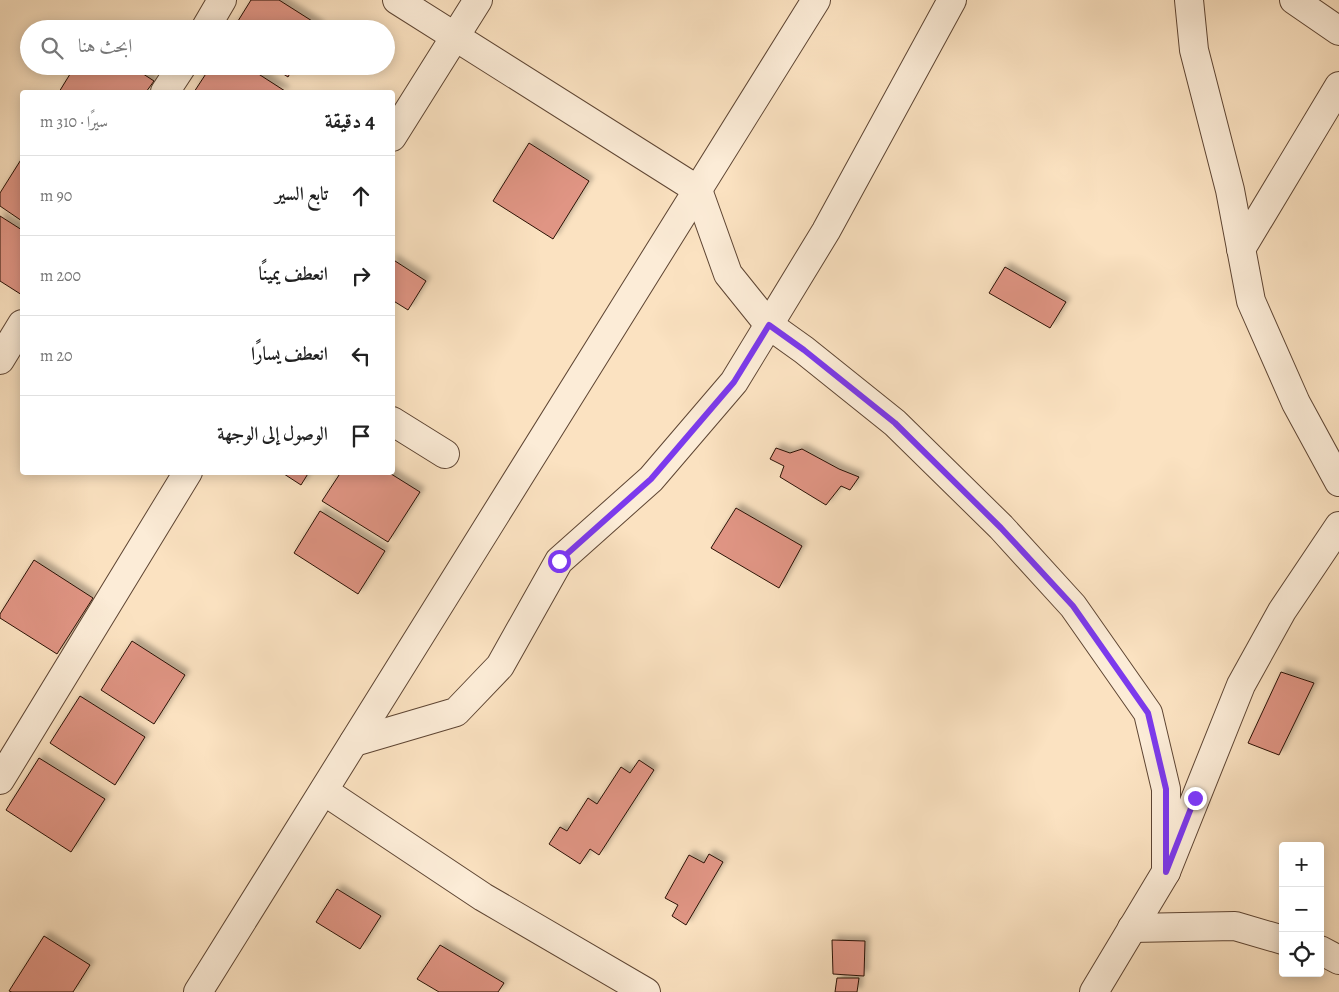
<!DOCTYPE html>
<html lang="ar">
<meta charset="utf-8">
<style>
:root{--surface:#fff;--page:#f6f6f6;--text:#222;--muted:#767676;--line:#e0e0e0}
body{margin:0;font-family:Alegreya,Amiri,serif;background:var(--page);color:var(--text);direction:rtl}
.controls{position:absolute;right:15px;bottom:15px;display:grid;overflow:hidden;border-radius:5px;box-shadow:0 2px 12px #0003}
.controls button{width:45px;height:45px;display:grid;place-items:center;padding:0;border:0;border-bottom:1px solid var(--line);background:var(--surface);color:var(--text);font:25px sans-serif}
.stop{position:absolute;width:15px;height:15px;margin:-11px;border:4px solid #7c3aed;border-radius:50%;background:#fff}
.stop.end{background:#7c3aed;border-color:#fff;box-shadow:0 1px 5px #0008}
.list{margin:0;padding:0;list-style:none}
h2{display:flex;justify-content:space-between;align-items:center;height:65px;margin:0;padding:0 20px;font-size:21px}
h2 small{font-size:16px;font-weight:400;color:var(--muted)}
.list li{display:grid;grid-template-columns:32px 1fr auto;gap:15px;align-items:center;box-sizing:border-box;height:80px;padding:0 20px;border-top:1px solid var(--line)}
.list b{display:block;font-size:19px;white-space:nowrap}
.list em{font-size:16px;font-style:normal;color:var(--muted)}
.icon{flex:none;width:28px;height:28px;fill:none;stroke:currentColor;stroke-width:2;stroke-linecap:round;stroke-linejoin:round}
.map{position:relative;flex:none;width:1339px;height:992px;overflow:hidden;direction:ltr}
.search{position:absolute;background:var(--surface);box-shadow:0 2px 12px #0003;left:20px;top:20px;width:375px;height:55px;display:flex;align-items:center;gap:12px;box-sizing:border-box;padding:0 18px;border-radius:28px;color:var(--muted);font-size:19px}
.panel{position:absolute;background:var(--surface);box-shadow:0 2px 12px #0003;left:20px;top:90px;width:375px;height:385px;border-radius:5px;direction:rtl}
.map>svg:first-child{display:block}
.building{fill:#e09584;stroke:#2a1104;filter:url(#shadow)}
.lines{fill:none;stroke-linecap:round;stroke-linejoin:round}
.minor-casing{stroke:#5e4533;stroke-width:30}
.minor{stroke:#fcecd7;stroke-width:28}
.route{stroke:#7c3aed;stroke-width:6}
</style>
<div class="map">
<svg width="1339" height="992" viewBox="0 0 1339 992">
<defs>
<filter id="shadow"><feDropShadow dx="4.5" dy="-4.5" stdDeviation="2.5" flood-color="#0004"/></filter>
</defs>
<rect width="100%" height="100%" fill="#fbe2c1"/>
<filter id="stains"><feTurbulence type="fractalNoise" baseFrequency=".004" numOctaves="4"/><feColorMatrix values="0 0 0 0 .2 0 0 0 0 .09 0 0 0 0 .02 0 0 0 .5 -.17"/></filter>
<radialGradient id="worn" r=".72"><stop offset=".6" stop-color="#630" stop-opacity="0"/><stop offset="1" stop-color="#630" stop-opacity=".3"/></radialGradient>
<g class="building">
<path d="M251,0h28l41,26 -2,3h-85z"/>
<path d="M75,66h56l23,15 -8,11h-87z"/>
<path d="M211,66h35l39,25 -1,1h-90z"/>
<path d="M271,66h23l-6,11z"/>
<path d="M529,143l60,38 -36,58 -60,-38z"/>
<path d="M22,158v63l-22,-15v-13z"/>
<path d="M0,216l22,14v65l-22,-14z"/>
<path d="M392,259l34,22 -18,29 -16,-10z"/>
<path d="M1005,267l61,35 -16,26 -61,-35z"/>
<path d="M776,448l14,5 12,-4 37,20 20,8 -9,13 -9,-4 -15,19 -46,-28 4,-11 -14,-7z"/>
<path d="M281,472h28l-8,13z"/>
<path d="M341,472h47l32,20 -32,50 -66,-41z"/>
<path d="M736,508l66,38 -23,42 -68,-40z"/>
<path d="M320,511l65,40 -27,43 -64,-41z"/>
<path d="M34,560l59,38 -36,56 -57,-36v-4z"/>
<path d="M132,641l53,34 -31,49 -53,-34z"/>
<path d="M1281,672l33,11 -35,72 -31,-12z"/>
<path d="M80,696l65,41 -30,48 -65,-42z"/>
<path d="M39,758l66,41 -34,53 -65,-42z"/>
<path d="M639,760l15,10 -55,85 -9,-6 -10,15 -31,-20 11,-17 7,4 21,-33 9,6 24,-37 9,6z"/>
<path d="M709,854l14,8 -37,63 -14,-9 6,-11 -13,-7 24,-43 15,8z"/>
<path d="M337,889l44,27 -21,33 -44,-27z"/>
<path d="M44,936l46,29 -17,27h-61l-3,-1z"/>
<path d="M832,940l33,1 -1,35 -31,-2z"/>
<path d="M440,945l64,38 -6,9h-59l-22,-13z"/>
<path d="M837,978h22l-2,14h-22z"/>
</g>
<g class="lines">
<g class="minor-casing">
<g id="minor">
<path d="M397,0l301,190 30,84 41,51 35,25 91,73 106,104 72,79 75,107 18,76v83"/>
<path d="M1189,0l5,50 36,140 21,111 45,102 43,79"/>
<path d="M1294,0l45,31"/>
<path d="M205,29l17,-29"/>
<path d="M165,92l17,-26"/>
<path d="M392,137l86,-137"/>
<path d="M1241,249l98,-163"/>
<path d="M0,360l22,-36"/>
<path d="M392,421l53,33"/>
<path d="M354,742l102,-30 44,-46 59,-105 92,-82 83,-97 92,-151 126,-231"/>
<path d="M0,780l188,-308"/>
<path d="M324,791l159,106 163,95"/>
<path d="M1132,928l103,-2 48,14"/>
<path d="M1320,950l19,10"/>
<path d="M198,992l618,-992"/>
<path d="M1094,992l72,-120 75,-187 41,-74 57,-85"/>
</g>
</g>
<use href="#minor" class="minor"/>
</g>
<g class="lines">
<path class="route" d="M559,561l92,-82 83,-97 35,-57 35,25 91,73 106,105 72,78 75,107 18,76v83l29,-74"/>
</g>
<rect width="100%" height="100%" filter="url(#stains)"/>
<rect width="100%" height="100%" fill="url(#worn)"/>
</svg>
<div class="controls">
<button>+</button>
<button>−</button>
<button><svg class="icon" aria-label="locate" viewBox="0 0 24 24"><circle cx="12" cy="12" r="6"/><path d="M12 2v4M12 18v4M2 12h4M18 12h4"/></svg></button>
</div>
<div class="stop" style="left:559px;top:561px"></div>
<div class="stop end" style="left:1195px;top:798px"></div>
<div class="search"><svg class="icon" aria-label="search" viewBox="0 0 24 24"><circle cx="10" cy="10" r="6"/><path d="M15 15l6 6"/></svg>ابحث هنا</div>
<section class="panel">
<h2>4 دقيقة<small>سيرًا · 310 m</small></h2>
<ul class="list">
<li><svg class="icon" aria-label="ahead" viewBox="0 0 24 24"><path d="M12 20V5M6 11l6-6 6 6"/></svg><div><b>تابع السير</b></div><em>90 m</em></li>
<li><svg class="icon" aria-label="right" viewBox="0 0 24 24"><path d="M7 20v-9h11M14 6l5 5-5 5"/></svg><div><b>انعطف يمينًا</b></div><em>200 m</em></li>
<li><svg class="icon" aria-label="left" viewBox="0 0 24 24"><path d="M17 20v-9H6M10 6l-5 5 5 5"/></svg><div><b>انعطف يسارًا</b></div><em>20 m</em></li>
<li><svg class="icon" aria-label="arrive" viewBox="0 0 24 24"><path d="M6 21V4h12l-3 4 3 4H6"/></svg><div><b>الوصول إلى الوجهة</b></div></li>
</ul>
</section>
</div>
